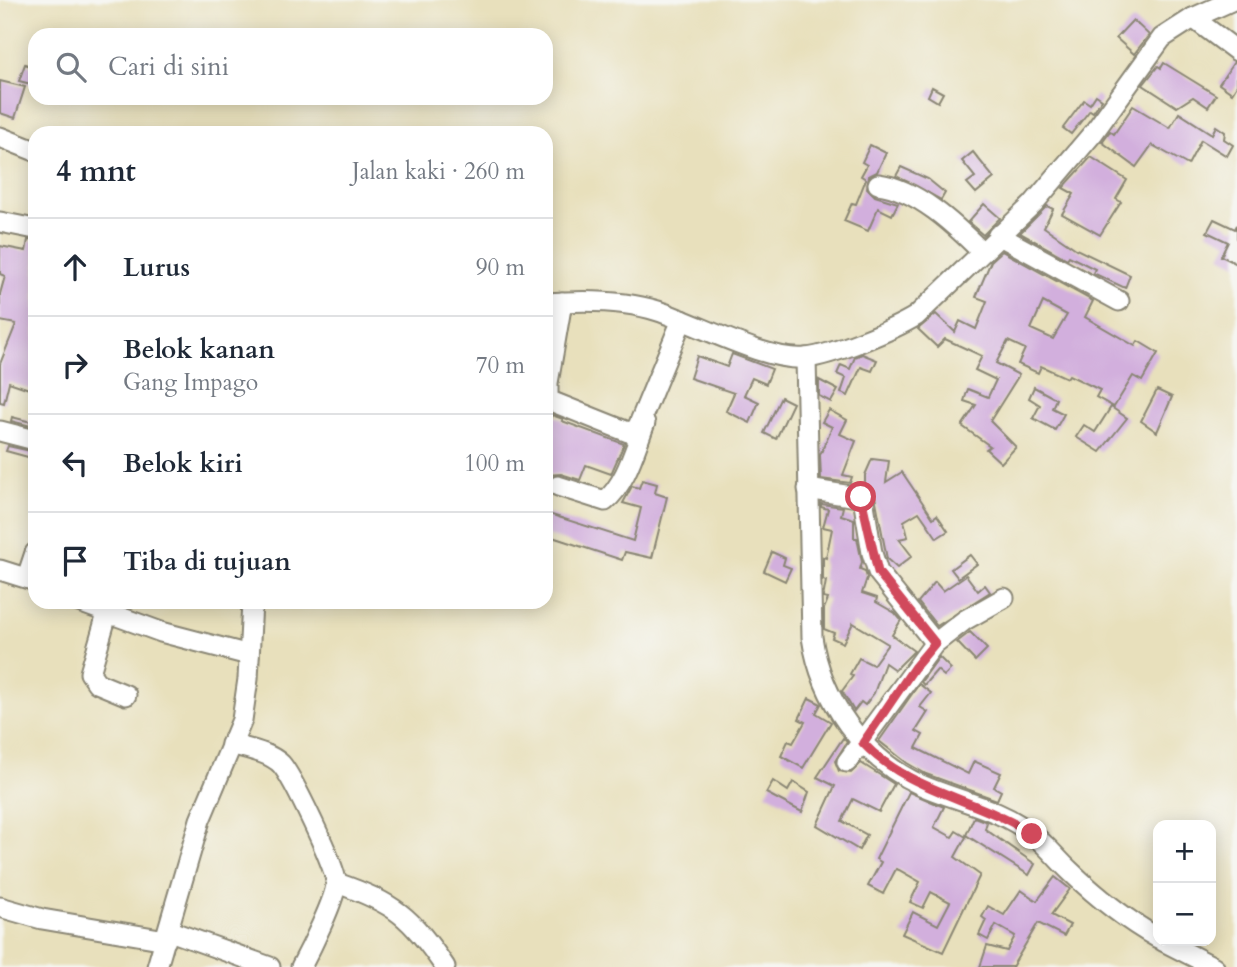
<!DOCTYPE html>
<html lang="id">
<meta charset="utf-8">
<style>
:root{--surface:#fff;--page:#f2f2f3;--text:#1f2937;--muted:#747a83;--line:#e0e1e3}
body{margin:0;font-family:Cardo,serif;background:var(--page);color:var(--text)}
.controls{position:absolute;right:21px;bottom:21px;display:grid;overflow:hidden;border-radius:14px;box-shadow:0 4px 18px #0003}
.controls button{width:63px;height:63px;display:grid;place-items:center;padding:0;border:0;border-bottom:2px solid var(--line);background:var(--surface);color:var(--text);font:35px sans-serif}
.stop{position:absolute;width:21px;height:21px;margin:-16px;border:5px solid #d1495b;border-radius:50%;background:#fff}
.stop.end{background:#d1495b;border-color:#fff;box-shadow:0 2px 7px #0008}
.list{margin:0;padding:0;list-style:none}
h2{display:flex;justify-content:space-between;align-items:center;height:91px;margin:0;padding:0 28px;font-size:30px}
h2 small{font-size:23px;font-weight:400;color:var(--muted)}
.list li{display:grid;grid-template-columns:46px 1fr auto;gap:21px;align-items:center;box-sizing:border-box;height:98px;padding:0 28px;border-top:2px solid var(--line)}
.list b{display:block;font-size:26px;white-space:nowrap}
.list p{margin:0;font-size:23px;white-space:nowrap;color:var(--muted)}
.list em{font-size:23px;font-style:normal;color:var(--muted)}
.icon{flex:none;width:38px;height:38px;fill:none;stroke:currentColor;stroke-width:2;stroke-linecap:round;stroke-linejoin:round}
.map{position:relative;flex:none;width:1237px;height:967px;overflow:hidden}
.search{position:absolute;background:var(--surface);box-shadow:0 4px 18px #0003;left:28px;top:28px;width:525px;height:77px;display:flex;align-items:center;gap:18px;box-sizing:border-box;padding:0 24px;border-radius:21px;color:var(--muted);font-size:26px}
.panel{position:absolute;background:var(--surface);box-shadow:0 4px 18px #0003;left:28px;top:126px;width:525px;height:483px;border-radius:21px}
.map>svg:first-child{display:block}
.building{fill:#d2afdd;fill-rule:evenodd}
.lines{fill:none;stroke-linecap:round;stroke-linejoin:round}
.minor-casing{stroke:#8a8674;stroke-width:23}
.minor{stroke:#fff;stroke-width:19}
.route{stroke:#d1495b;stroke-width:9}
</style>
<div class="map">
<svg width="1237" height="967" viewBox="0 0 1237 967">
<rect width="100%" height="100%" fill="#f6f6f2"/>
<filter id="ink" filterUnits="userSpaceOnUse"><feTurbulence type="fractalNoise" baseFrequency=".0143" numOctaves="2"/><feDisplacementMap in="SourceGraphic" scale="14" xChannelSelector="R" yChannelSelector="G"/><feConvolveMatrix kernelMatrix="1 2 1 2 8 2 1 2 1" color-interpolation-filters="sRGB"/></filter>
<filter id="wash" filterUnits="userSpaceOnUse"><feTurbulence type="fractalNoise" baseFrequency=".00686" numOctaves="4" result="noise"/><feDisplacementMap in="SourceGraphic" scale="28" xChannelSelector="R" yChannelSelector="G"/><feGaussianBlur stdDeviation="1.57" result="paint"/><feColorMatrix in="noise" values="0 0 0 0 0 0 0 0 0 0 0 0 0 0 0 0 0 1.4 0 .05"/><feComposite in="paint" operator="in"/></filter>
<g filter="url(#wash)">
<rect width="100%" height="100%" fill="#e8e0bc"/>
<g id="blocks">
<g class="building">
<path d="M1133,20l16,15 -15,19 -18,-16z"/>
<path d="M1234,62l3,1v22l-5,8 -13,-9z"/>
<path d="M1164,63l52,32 -8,12 -15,-10 -16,10 -34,-22 15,-19 3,2z"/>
<path d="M25,64l10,4v17l-16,-4z"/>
<path d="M0,81l25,6 -10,31 -15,-5z"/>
<path d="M932,87l11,6 -5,9 -10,-6z"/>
<path d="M1096,95l6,4 -9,13 -3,-2 -19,24 -8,-6 21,-28 6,4z"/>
<path d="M1133,106l37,22 9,-15 33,21 4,-8 9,6 -1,7 9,6 -6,11 -26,-16 -13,25 -36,-20 -16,22 -34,-25 8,-11 4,3z"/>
<path d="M870,145l16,8 -9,19 -8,4 -2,12 8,8 23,7 -6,12 -14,-7 -10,23 -24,-10 8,-18 4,1 10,-25 -5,-3 6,-11 -5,-3z"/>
<path d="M973,152l21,26 -18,15 -9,-10 8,-6 -13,-16z"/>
<path d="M1091,157l36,23 -11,19 5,3 -21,33 -38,-21 12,-20 -11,-6z"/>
<path d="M901,167l27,12 17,14 -4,7 -45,-24z"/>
<path d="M984,204l16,14 -17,17 -15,-13z"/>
<path d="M1047,206l6,3 -9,18 32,22 54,26 -5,13 -32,-15 2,-4 -26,-13 -2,3 -47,-26z"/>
<path d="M1214,219l21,10 2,-4v39l-16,-8 7,-14 -21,-10z"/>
<path d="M28,240l7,1v150l-26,-9 -5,21 -4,-1v-38l16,-40 -16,-3v-27l5,-18 -5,-2v-28l26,5z"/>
<path d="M1002,251l91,50 -8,16 50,29 3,-5 20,12 -16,28 -9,-5 -19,31 -18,-10 4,-7 -31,-15 -2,3 -26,-12 -3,7 -20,-9 7,-15 -17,-8 -12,22 23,12 -29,46 26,26 -15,16 -15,-14 4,-3 -28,-20 14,-21 -12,-4 4,-12 20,8 8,-17 -21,-10 7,-14 -37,-17 -8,8 -19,-18 18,-15 19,18 5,-11 16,8 11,-28 -11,-4 15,-36zM1043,302l24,13 -14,24 -22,-10z"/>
<path d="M732,354l40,15 -6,15 -14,-6 -8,17 15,7 -9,21 -24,-12 8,-18 -44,-15 7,-22 30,11z"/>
<path d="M862,354l15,6 -5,11 -11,-4 -13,29 -7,-3 5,-15 -9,-4 4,-9 9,4 5,-12z"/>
<path d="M819,380l19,10 -7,12 -12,-6z"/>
<path d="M1034,387l22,12 -4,9 12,6 -9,16 -22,-12 7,-13 -11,-7z"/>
<path d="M1157,390l15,7 -15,35 -16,-11z"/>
<path d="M781,397l12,6 -17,36 -12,-6z"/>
<path d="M1111,407l16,11 -27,34 -24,-15 8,-12 11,7z"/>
<path d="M829,410l18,10 -7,14 16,7 -13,34 9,2 -2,6 -29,-4 -1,-24 12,-28 -10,-5z"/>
<path d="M552,415l11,4 -1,2 62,23 -13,30 -25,-9 -6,15 -19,-6 -15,1v-48z"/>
<path d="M12,417l23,6v4l-24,-6z"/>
<path d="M8,446l27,6v7l-29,-8z"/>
<path d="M872,459l17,2 -3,21 16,-10 31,46 4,-3 11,16 -11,7 -18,-26 -15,9 4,16 -9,2 13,17 -15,12 -10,-9 -12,-63 -10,-10v-11z"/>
<path d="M642,480l15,4 -2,9 12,4 -15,61 -27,-6 -3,8 -76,-25v-22l87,28 8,-33 -18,-5 9,-17 7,2z"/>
<path d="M821,504l22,3 -2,8 13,4v19h3l5,24 -2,7 5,2 2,7 -5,15 15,5 -1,4 19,11 6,7 -9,15 22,16 -19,19 -10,-7 -11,30 -9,12 -4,-3 -7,9 -12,-20 11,-15 -3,-2 9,-16 14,7 15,-21 -35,-21 -10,20 -11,-5 2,-5 -10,-4v-20l4,-10 -5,-1 3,-17 -3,-1v-23l3,1 6,-29 -9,-2 5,-18 -7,-2z"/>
<path d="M772,552l13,6 -2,7 8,3 -6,13 -21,-10z"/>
<path d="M970,555l7,9 -19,14 -7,-9z"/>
<path d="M966,575l12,16 7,-6 5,7 -53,34 -19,-24 17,-20 8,9z"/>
<path d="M970,632l17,17 -12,12 -18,-19z"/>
<path d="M939,657l12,12 -7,7 -7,-6 -13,15 -3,-3z"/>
<path d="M919,684l12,9 -11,14 8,5 -12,19 7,4 -7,13 52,26 6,-13 27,12 -7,14 7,4 -4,9 -71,-26 -19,-11 -28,-22z"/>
<path d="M809,698l12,6 -5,9 15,9 -28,46 -22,-12 7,-15 5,2 12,-21 -6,-3z"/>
<path d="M843,738l4,4 -12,19 4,10 12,2 10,-10 33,21 -15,28 -26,-13 -11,22 25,14 -8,15 -42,-25 18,-39 -18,-9z"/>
<path d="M773,781l15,10 5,-9 16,10 -7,20 -36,-19z"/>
<path d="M909,792l35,15 -10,20 18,10 4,-6 10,6 -11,20 25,18 -37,77 -41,-18 11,-22 25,13 12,-23 -19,-10 -8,16 -13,-6 10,-20 -21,-12 -3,-1 -13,25 -15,-8 13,-24 -5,-3z"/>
<path d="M974,817l13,5 -2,7 50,35 -6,11 -63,-40z"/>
<path d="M1055,877l15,12 -19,26 19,10 -6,11 -26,-13 -26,44h-32l7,-21 20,5 8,-15 -19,-11 -8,15 -9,-5 7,-15 -4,-3 6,-11 16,9 17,-25 16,11z"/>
</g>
</g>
</g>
<g filter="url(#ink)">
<use href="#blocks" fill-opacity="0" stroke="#8a8674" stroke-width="2"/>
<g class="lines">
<g class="minor-casing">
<g id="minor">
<path d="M1193,18l44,33"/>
<path d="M0,137l35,14"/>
<path d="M878,184c39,5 77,41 103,67"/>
<path d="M0,222l35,7"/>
<path d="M998,235l121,66"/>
<path d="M562,302l-14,81v17l80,32 9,-3 45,-109"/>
<path d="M546,303c37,-3 77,-3 112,8 40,13 109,51 148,47 27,-3 87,-28 110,-42l117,-112 61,-72 68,-94 31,-20 40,-18"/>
<path d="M806,358l6,279c9,62 51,122 109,148 36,16 79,23 111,49 14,10 25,25 38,37 27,26 56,49 88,67"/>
<path d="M0,431l35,9"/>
<path d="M558,486l47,15c21,-17 30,-53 40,-78"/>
<path d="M808,489l55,9 9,55 6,19 57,71"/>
<path d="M0,570l35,11"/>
<path d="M27,577l8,-24"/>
<path d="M79,602l82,30 88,23"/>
<path d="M107,614l-17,59 7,10 29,12"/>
<path d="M231,744c16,5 38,8 50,20 11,12 55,103 55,118 1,14 -27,70 -35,85"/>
<path d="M847,762l87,-118 31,-24 39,-22"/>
<path d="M337,883c57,20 74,33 108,84"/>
<path d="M0,907l42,12 124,21"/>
<path d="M170,931l100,36"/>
<path d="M1163,941l51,26"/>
<path d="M157,967l43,-147 42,-100 6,-41 4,-77"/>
</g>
</g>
<use href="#minor" class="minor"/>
</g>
</g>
<g class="lines" filter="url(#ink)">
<path class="route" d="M861,497l17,75 57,71 -21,25 -51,75c46,49 114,55 169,91"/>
</g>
</svg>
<div class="controls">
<button>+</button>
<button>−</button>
</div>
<div class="stop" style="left:861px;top:497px"></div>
<div class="stop end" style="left:1032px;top:834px"></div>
<div class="search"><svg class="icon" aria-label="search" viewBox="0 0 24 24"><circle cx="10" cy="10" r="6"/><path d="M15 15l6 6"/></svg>Cari di sini</div>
<section class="panel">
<h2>4 mnt<small>Jalan kaki · 260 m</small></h2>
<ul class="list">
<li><svg class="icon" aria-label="ahead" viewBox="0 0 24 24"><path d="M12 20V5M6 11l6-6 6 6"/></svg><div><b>Lurus</b></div><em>90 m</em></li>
<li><svg class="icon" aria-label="right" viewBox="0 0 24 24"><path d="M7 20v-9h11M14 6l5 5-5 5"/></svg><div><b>Belok kanan</b><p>Gang Impago</p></div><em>70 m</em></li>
<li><svg class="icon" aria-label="left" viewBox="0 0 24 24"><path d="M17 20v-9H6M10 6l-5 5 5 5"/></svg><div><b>Belok kiri</b></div><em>100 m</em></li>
<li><svg class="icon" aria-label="arrive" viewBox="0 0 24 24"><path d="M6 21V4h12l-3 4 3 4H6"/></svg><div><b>Tiba di tujuan</b></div></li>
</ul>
</section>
</div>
